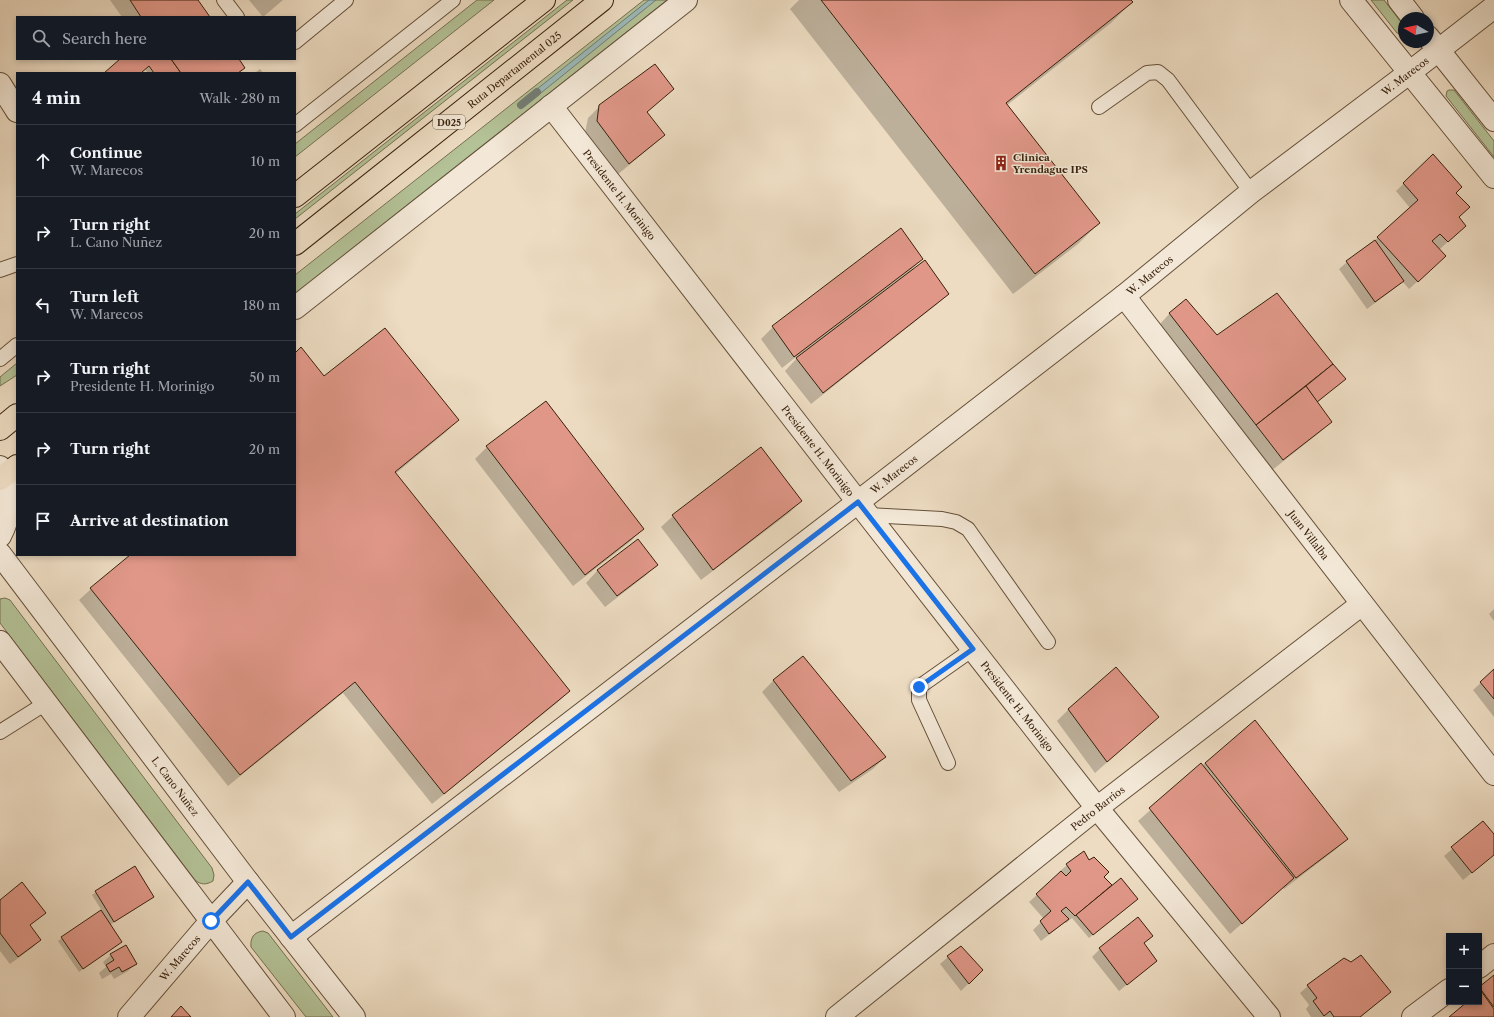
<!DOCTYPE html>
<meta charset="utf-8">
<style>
:root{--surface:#171b24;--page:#242831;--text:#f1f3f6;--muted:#9ea1a6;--line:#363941}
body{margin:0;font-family:"Libre Caslon Text",serif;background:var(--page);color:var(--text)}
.controls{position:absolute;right:12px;bottom:12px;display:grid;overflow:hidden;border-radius:0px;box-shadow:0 2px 6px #0003}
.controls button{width:36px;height:36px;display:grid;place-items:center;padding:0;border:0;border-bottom:1px solid var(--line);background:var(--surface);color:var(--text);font:20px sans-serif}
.compass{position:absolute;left:1398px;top:12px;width:36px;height:36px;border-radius:50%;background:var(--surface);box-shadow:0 2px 6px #0003;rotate:279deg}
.stop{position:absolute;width:12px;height:12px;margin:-9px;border:3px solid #1a73e8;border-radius:50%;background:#fff}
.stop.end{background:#1a73e8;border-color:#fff;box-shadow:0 1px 4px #0008}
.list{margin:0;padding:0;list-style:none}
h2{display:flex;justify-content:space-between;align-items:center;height:52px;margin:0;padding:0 16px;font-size:17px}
h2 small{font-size:13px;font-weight:400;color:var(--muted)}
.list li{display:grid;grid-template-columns:26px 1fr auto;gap:12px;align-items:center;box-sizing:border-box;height:72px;padding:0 16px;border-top:1px solid var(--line)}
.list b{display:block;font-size:15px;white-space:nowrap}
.list p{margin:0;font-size:13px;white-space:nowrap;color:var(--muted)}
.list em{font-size:13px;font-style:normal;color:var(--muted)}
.icon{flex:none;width:22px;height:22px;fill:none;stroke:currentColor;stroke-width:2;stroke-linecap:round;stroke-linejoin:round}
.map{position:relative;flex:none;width:1494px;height:1017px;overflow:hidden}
.search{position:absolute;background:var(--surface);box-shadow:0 2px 6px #0003;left:16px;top:16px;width:280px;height:44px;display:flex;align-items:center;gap:10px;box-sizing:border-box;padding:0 14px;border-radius:0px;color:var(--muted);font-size:15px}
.panel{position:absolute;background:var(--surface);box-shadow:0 2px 6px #0003;left:16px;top:72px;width:280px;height:484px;border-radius:0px}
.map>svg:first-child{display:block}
.green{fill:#b4c297;stroke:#767252}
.water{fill:#9bbabb;stroke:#737d75}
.shadow{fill:#0003}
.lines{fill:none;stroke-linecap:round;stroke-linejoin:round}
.stream{stroke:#737d75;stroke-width:8}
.building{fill:#e09788;stroke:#38210c}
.lane-casing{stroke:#65503a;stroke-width:16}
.street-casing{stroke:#65503a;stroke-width:24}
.highway-casing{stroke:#38210c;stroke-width:24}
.lane{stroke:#f3e8d7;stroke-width:14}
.street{stroke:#f3e8d7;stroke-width:22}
.highway{stroke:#eddcc2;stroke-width:22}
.route{stroke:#1a73e8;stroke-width:5}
.labels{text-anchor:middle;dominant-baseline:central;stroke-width:3;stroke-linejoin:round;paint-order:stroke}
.shield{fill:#f3e8d7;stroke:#705d49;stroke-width:1}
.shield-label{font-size:9px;font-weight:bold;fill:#38210c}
.street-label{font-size:10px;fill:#38210c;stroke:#f3e8d7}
.poi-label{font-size:10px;font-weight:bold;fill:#38210c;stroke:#f3e8d7;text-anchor:start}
</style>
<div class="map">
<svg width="1494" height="1017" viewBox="0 0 1494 1017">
<rect width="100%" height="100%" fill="#eddcc2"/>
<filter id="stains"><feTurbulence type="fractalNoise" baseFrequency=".005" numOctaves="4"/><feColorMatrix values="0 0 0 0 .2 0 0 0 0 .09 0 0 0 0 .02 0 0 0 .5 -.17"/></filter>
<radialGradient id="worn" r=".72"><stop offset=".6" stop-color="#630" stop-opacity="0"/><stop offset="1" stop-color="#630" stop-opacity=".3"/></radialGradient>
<g class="green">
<path d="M477,0h17l-199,157v-13z"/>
<path d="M567,0h6l-278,219v-5z"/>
<path d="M644,0h23l-372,294v-19z"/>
<path d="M1371,0h13l20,26v6l-2,2 -5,-1z"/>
<path d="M1449,90h5l40,51v16l-48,-61 1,-5z"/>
<path d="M17,363v12l-17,11v-9z"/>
<path d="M5,598l5,2 202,268 2,7 -1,6c-7,4 -12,4 -18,-1l-195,-257v-24z"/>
<path d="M263,931l5,2 65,84h-27l-55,-70c-1,-9 3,-15 12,-16z"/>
</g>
<path class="water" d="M649,0h7l-125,101 -4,-4z"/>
<g class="shadow">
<path d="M110,0h87l11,17h-86z"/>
<path d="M249,0h34l-20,17z"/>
<path d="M799,0h331l2,2 -21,21 -105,83 93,117 -21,21 -65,50 -223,-285z"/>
<path d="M122,59h115l1,14h-90l-3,-4 -4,4h-36z"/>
<path d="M260,69l3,4h-8z"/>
<path d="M673,89l-27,24 18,22 -12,11 -35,29 -32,-42 3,-15 12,-12z"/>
<path d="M1433,156l22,37 3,24 -1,16 -18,17 -2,14 -28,25 -7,-8 -7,7 -28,21 -28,-40 8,-7 26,-20 37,-34 -14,-17z"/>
<path d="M901,229l21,30 -11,11 37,24 -12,11 -125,99 -26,-33 12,-13 -1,-1 -14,11 -21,-29 12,-12z"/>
<path d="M1277,294l67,85 -27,24 14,19 -12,11 -48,38 -112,-146 11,-12 47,24z"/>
<path d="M295,354l29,24 134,42 -12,12 -51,42 174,217 -11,11 -126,102 -89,-111 -115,93 -149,-186 12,-11 41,-34h163z"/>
<path d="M487,447l155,82 -11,12 -58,45 -98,-127z"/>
<path d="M801,501l-12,12 -88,67 -40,-53 12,-11z"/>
<path d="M638,540l18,25 -11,11 -40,31 -19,-24 11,-12z"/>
<path d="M1494,609v12l-5,-7z"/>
<path d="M803,658l82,99 -12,12 -34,23 -77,-100 11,-11z"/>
<path d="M1116,669l42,48 -63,56 -38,-52 11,-11z"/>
<path d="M1494,671v46l-21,-27z"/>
<path d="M1205,763l142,76 -12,11 -51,39 -1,-1 -53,46 -92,-113 63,-56 1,1z"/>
<path d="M1483,823l11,13v19l-31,25 -19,-24z"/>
<path d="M1088,861l23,24 -7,7 1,1 32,6 -48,39 -17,-20 -6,5 -1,-1 -24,19 -8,-11 11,-11 -15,-17 31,-28 -1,-2 8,-7z"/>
<path d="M96,892l57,5 -43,28 11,17 -42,30 -21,-31 44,-30 -10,-16z"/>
<path d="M0,901l44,12 -15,13 11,14 -8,8 -22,16 -10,-13z"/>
<path d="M1138,919l13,17 -8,8 13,17 -37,30 -27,-34 8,-8z"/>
<path d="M111,955l25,9 -8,7 -14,8 -3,-5 -9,5 -3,-6 7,-6 -3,-5z"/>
<path d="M948,957l26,21 -13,13 -21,-27z"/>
<path d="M1494,976v41h-43l18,-15h10v-14z"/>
<path d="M1308,986l82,6 -29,25h-50l-5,-8 3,-4 -9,-12z"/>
</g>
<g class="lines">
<path class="stream" d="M521,105l16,-13"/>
</g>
<g class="building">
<path d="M130,0h68l12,17h-69z"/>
<path d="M821,0h310l2,2 -127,101 94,120 -65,51z"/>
<path d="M120,59h51l10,14h-27l-5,-7 -8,7h-37z"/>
<path d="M171,59h68l6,9 -7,5h-57z"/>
<path d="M655,64l19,25 -27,23 18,23 -36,29 -32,-43 2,-16z"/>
<path d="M1433,154l29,33 -6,6 14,14 -11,10 7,9 -18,16 -8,-8 -8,7 14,15 -28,26 -41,-45 41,-37 -15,-17z"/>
<path d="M901,228l22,31 -129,98 -22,-31z"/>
<path d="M1375,240l29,41 -29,21 -29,-41z"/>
<path d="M925,260l24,34 -126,99 -27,-35z"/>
<path d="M1277,293l56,71 -77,61 -87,-112 17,-14 31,36z"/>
<path d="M385,328l74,92 -64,52 175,219 -126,103 -89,-112 -115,93 -150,-187 40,-33h165v-202l6,-6 23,29z"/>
<path d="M1333,364l13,15 -29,23 -11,-16z"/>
<path d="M1306,386l26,36 -49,38 -27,-35z"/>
<path d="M546,401l98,128 -59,46 -99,-129z"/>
<path d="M761,447l41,54 -89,69 -41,-55z"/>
<path d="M638,539l20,26 -41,31 -20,-26z"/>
<path d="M803,656l83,101 -35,24 -78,-101z"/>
<path d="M1116,667l43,50 -52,45 -39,-53z"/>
<path d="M1494,669v30l-14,-17z"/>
<path d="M1255,720l93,119 -52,39 -91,-115z"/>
<path d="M1201,763l93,115 -52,46 -93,-116z"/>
<path d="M1483,821l11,13v21l-22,18 -21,-26z"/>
<path d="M1084,851l5,9 5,-3 15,15 -5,5 8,8 -37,31 -9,-9 -5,4 8,8 -20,15 -9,-13 11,-10 -15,-17 25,-23 5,5 5,-5 -5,-7z"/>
<path d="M135,866l19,31 -40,25 -19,-31z"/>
<path d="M1121,878l17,21 -45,36 -17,-20z"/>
<path d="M22,882l24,31 -16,12 11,15 -23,17 -18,-24v-33z"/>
<path d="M101,910l21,32 -39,27 -22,-32z"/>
<path d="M1138,917l15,19 -9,7 13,18 -30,24 -28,-37z"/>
<path d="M126,945l11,19 -15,8 -3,-5 -9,5 -4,-7 8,-5 -4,-6z"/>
<path d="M961,946l22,24 -14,14 -22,-28z"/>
<path d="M1361,955l30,37 -31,25h-26l-4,-6 -6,5 -11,-15 4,-3 -10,-13 37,-27 7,4z"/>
<path d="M1494,975v32l-15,-20z"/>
<path d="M1481,991l13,18v8h-45l18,-15h12v-9z"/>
<path d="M181,1006l10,11h-20z"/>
</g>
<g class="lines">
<g class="lane-casing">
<g id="lane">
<path d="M224,0l13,17"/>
<path d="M295,42l51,-42"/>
<path d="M1099,107l48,-34 11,-1 10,8 83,112"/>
<path d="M295,125l158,-125"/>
<path d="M0,270l17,-6"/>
<path d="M0,359l17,-14"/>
<path d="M868,515l74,4 14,3 12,7 80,113"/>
<path d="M0,732l46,-29"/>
<path d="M948,763l-29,-63v-13l54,-38"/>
</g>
</g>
<g class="street-casing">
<g id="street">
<path d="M1351,0l143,177"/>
<path d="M1399,0l14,18"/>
<path d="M1428,37l66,83"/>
<path d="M0,84l17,27"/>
<path id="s1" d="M551,106l317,409 229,293 172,209"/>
<path id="s2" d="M1124,296l370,478"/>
<path d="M295,308l391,-308"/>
<path d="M0,467c11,23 12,47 0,69"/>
<path id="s3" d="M0,554l248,328 106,135"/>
<path d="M0,642l284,375"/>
<path id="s4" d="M291,937l567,-435 266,-206 127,-104 158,-119 85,-66"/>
<path d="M1479,967l15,-12"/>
<path id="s5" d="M129,1017l82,-96 37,-39"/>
<path id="s6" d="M837,1017l260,-209 265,-204"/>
<path d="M1413,1017l36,-27"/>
</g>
</g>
<g class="highway-casing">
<g id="highway">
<path d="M295,196l249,-196"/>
<path id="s7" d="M295,244l307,-244"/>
<path d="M0,429l17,-14"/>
<path d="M0,479l17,-13"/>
</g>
</g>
<use href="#lane" class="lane"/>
<use href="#street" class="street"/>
<use href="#highway" class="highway"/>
</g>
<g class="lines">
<path class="route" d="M211,921l37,-39 43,55 567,-435 115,147 -54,38"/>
</g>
<defs>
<g id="building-bare" transform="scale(1.2)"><path d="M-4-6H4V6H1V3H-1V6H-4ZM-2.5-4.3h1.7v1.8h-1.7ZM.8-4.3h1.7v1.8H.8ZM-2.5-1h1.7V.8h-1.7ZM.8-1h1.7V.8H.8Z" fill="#8f2418" stroke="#f3e8d7" stroke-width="2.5" paint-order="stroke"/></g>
</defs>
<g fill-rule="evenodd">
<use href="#building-bare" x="1001" y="163"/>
</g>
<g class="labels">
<rect class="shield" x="433" y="115" width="32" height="14" rx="3"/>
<g class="shield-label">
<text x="449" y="122">D025</text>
</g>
<g class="street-label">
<text stroke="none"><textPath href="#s7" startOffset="280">Ruta Departamental 025</textPath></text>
<text stroke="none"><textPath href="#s4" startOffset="1408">W. Marecos</textPath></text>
<text stroke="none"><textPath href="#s1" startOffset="112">Presidente H. Morinigo</textPath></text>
<text stroke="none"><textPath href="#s4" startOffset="1084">W. Marecos</textPath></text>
<text stroke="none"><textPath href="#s1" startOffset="436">Presidente H. Morinigo</textPath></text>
<text stroke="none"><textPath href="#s4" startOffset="760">W. Marecos</textPath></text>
<text stroke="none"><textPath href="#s2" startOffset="302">Juan Villalba</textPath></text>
<text stroke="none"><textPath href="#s1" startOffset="760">Presidente H. Morinigo</textPath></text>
<text stroke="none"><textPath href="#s3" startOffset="291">L. Cano Nuñez</textPath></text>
<text stroke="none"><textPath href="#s6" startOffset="334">Pedro Barrios</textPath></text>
<text stroke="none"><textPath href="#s5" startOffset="78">W. Marecos</textPath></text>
</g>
<g class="poi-label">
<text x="1013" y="157">Clinica<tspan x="1013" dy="12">Yrendague IPS</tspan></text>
</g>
</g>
<rect width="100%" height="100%" filter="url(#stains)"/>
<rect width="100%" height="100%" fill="url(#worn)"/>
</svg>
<div class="controls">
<button>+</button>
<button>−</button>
</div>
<svg class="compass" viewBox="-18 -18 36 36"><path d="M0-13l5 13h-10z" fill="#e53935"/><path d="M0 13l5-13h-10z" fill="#9ea1a6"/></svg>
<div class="stop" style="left:211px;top:921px"></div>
<div class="stop end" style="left:919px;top:687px"></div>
<div class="search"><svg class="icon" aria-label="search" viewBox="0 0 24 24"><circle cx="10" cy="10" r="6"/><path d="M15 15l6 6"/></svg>Search here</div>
<section class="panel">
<h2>4 min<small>Walk · 280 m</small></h2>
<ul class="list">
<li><svg class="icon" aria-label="ahead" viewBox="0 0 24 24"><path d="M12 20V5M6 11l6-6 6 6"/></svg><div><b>Continue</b><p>W. Marecos</p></div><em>10 m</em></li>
<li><svg class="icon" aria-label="right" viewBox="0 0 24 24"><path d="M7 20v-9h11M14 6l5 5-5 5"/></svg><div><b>Turn right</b><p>L. Cano Nuñez</p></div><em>20 m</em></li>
<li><svg class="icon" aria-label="left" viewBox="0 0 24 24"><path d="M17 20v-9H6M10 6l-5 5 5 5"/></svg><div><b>Turn left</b><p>W. Marecos</p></div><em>180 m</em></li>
<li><svg class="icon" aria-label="right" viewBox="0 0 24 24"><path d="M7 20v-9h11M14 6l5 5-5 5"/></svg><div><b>Turn right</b><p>Presidente H. Morinigo</p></div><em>50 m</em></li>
<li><svg class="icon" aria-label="right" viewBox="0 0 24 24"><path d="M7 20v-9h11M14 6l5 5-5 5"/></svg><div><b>Turn right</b></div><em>20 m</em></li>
<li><svg class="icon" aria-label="arrive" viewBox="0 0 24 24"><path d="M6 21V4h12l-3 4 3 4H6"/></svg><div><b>Arrive at destination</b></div></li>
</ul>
</section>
</div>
